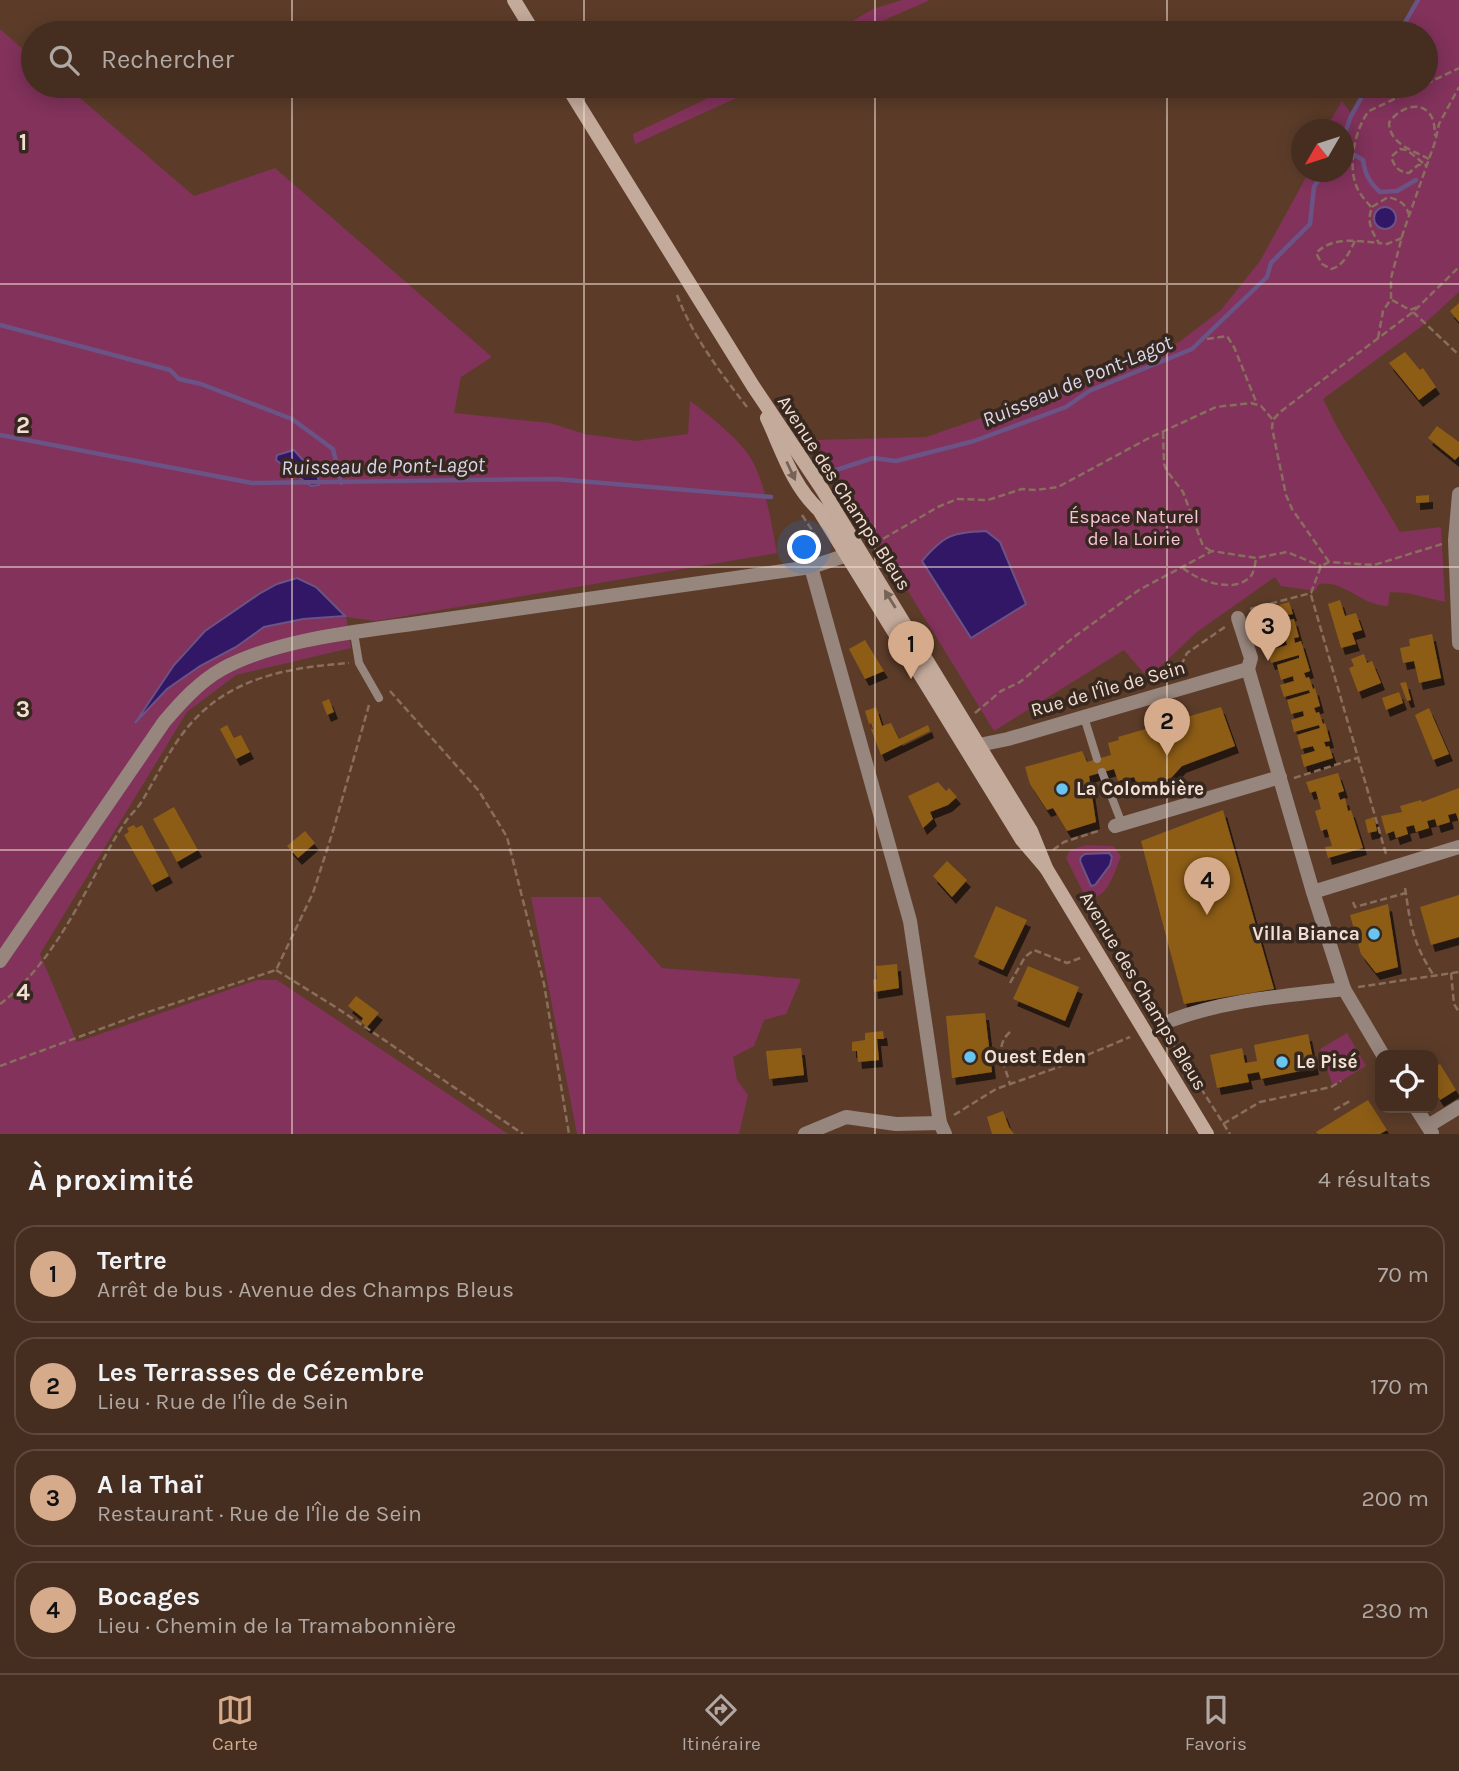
<!DOCTYPE html>
<html lang="fr">
<meta charset="utf-8">
<style>
:root{--surface:#452d1f;--page:#4f392c;--text:#f1f3f6;--muted:#b0a8a4;--line:#5d493d;--accent:#d6ab8b}
body{margin:0;font-family:Karla,sans-serif;background:var(--page);color:var(--text)}
.controls{position:absolute;right:21px;bottom:21px;display:grid;overflow:hidden;border-radius:14px;box-shadow:0 4px 18px #0003}
.controls button{width:63px;height:63px;display:grid;place-items:center;padding:0;border:0;border-bottom:2px solid var(--line);background:var(--surface);color:var(--text);font:35px sans-serif}
.compass{position:absolute;left:1291px;top:119px;width:63px;height:63px;border-radius:50%;background:var(--surface);box-shadow:0 4px 18px #0003;rotate:231deg}
.you{position:absolute;left:805px;top:548px;width:24px;height:24px;margin:-18px;border:5px solid #fff;border-radius:50%;background:#1a73e8;box-shadow:0 0 0 10px #1a73e833}
.badge{display:grid;place-items:center;width:46px;height:46px;border-radius:50%;background:var(--accent);color:#111;font-size:23px;font-weight:700}
.pin{position:absolute;translate:-50% -58px;filter:drop-shadow(0 2px 4px #0008)}
.pin::after{content:'';position:absolute;top:37px;width:24px;height:21px;background:inherit;clip-path:polygon(0 0,100% 0,50% 100%)}
.list{margin:0;padding:0;list-style:none}
h2{display:flex;justify-content:space-between;align-items:center;height:91px;margin:0;padding:0 28px;font-size:30px}
h2 small{font-size:23px;font-weight:400;color:var(--muted)}
.list li{display:grid;grid-template-columns:46px 1fr auto;gap:21px;align-items:center;box-sizing:border-box;height:98px;margin:0 14px 14px;padding:0 14px;border:2px solid var(--line);border-radius:21px}
.list b{display:block;font-size:26px;white-space:nowrap}
.list p{margin:0;font-size:23px;white-space:nowrap;color:var(--muted)}
.list em{font-size:23px;font-style:normal;color:var(--muted)}
.icon{flex:none;width:38px;height:38px;fill:none;stroke:currentColor;stroke-width:2;stroke-linecap:round;stroke-linejoin:round}
.map{position:relative;flex:none;width:1459px;height:1134px;overflow:hidden}
.search{position:absolute;background:var(--surface);box-shadow:0 4px 18px #0003;left:21px;right:21px;top:21px;height:77px;display:flex;align-items:center;gap:18px;box-sizing:border-box;padding:0 24px;border-radius:38px;color:var(--muted);font-size:26px}
.sheet{height:539px;background:var(--surface)}
nav{display:flex;justify-content:space-around;align-items:center;box-sizing:border-box;height:98px;border-top:2px solid var(--line);background:var(--surface);font-size:19px;color:var(--muted)}
nav a{display:grid;justify-items:center;gap:4px}
nav .on{color:var(--accent)}
.map>svg:first-child{display:block}
.green{fill:#82325b;fill-rule:evenodd}
.water{fill:#311766;stroke:#6b5386;stroke-width:2}
.lines{fill:none;stroke-linecap:round;stroke-linejoin:round}
.stream{stroke:#6b5386;stroke-width:4.5}
.building{fill:#8d5d15;filter:url(#shadow)}
.path{stroke:#8a6e5d;stroke-width:2.5;stroke-dasharray:7 3.5;stroke-linecap:butt}
.service{stroke:#97867d;stroke-width:8}
.minor{stroke:#97867d;stroke-width:14}
.secondary{stroke:#c4aa9b;stroke-width:14}
.oneway{fill:#766257}
.grid{fill:none;stroke:#f2ded2;stroke-width:2;stroke-opacity:0.55}
.poi-dot{fill:#68c4f0;stroke:#37281f;stroke-width:2.5}
.labels{text-anchor:middle;dominant-baseline:central;stroke-width:7;stroke-linejoin:round;paint-order:stroke}
.street-label{font-size:19px;fill:#f2ded2;stroke:#37281f}
.park-label{font-size:19px;fill:#f7c4d9;stroke:#37281f}
.poi-label{font-size:19px;font-weight:bold;fill:#f2ded2;stroke:#37281f;text-anchor:start}
.water-label{font-size:21px;font-style:italic;fill:#dad7ee;stroke:#37281f}
.grid-label{font-size:23px;text-anchor:middle;font-weight:bold;fill:#f2ded2;stroke:#37281f;stroke-width:7;stroke-linejoin:round;paint-order:stroke}
</style>
<div class="map">
<svg width="1459" height="1134" viewBox="0 0 1459 1134">
<defs>
<filter id="shadow"><feDropShadow dx="4" dy="7" stdDeviation="0" flood-color="#0009"/></filter>
</defs>
<rect width="100%" height="100%" fill="#5c3c29"/>
<g class="green">
<path d="M902,0h28l-75,33h-23l41,-24z"/>
<path d="M1418,0h41v292l-37,34 -99,73 13,26 64,107 41,-5 4,75 -38,-9 -17,-1 -2,14c-27,0 -48,-29 -70,-21l-3,6 -34,-5 -6,-9 -78,55 -49,46 -24,-28 -130,81 -179,-291 111,-3 142,-49 111,-46 42,-32 39,-49 49,-89h35v-42l-19,-1 17,-28 11,15 15,-30h58v-53h-27z"/>
<path d="M0,29l33,29v28h33l128,110 81,-28 217,189 -31,20 -7,36 96,10 35,11 51,7 52,-7 2,-33c19,14 53,41 63,61 14,28 18,61 24,91l-401,68 -30,-4 5,31 -115,27 -49,37 -147,242 37,88 180,-62h20l231,154h-508zM277,584l67,33 -41,2 -39,8 -28,20 -36,19 -33,23 -29,31 48,-70 19,-19z"/>
<path d="M733,86h30l-128,58 -2,-10z"/>
<path d="M1086,845l27,1 8,10c-7,17 -12,41 -34,44l-21,-42 4,-8z"/>
<path d="M531,897h69l62,71 139,11 -15,35 -22,6 -10,26 -21,11 4,23 11,15 -9,39h-162z"/>
<path d="M1347,1033l19,33 -33,20 -13,-37z"/>
</g>
<g class="water">
<circle cx="1385" cy="218" r="11"/>
<path d="M294,450l24,27 1,8 -8,1 -35,-26 1,-5z"/>
<path d="M986,531l14,11 26,62 -55,34 -49,-77c23,-27 30,-28 64,-30z"/>
<path d="M297,578l19,9 29,29 -42,3 -39,8 -28,20 -36,19 -33,23 -32,34 39,-58 31,-34 54,-37 18,-10z"/>
<path d="M1109,853l3,4 -2,8 -15,20 -4,1 -11,-25 1,-4 4,-3z"/>
</g>
<g class="lines">
<g class="stream">
<path d="M1399,33l19,-33"/>
<path d="M1344,136l7,-20 17,-30"/>
<path d="M1344,149l19,11c2,14 6,22 17,32l17,-1 19,-11"/>
<path d="M0,325l170,45 9,9 22,5 91,35 41,30 8,34"/>
<path d="M0,435l252,48 303,-4 216,18"/>
<path d="M833,471l40,-13 23,3 78,-20 92,-34 23,-16 103,-42 75,-72 4,-14 39,-39 4,-37 9,-15"/>
</g>
</g>
<g class="building">
<path d="M1459,303v19l-9,-11z"/>
<path d="M1405,352l15,18 3,-2 13,19 -17,13 -30,-37z"/>
<path d="M1437,426l22,16v14l-4,4 -27,-22z"/>
<path d="M1429,495v7l-13,1v-7z"/>
<path d="M1340,600l5,16 11,-3 6,17 -10,3 4,11 -15,4 -13,-44z"/>
<path d="M1289,602l4,12 -6,1 1,5 -8,3 -1,-5 -20,6 -4,-12z"/>
<path d="M1294,619l5,18 -5,1 1,5 6,-2 9,30 -6,2 2,5 3,-1 4,12 2,-1 5,18 -6,2 2,5 3,-1 4,12 2,-1 5,18 -6,1 2,5 3,-1 4,12 -29,9 -3,-12 14,-4 -2,-5 -12,3 -4,-14 23,-7 -1,-3 -25,7 -3,-12 13,-4 -1,-5 -12,3 -4,-14 23,-7 -1,-3 -25,7 -4,-12 14,-4 -1,-5 -12,4 -4,-15 22,-7v-3l-28,8 -4,-12 20,-6 -1,-4 -15,4 -5,-14 23,-7 -1,-4z"/>
<path d="M1432,634l9,44 -22,5 -5,-22 -11,2 -3,-15 10,-2 -1,-7z"/>
<path d="M865,640l19,31 -19,8 -16,-30z"/>
<path d="M1364,654l3,9 5,-2 9,22 -23,9 -9,-24 5,-2 -3,-7z"/>
<path d="M1406,682l5,18 -4,1 -7,-18z"/>
<path d="M1399,692l4,11 -17,7 -4,-12z"/>
<path d="M329,699l5,13 -7,3 -5,-13z"/>
<path d="M876,707l6,19 9,-3 8,16 29,-14 2,6 -49,24 -10,-26h2l-2,-6 -2,1 -4,-13z"/>
<path d="M1221,707l14,39 -53,20 -11,12 -33,8 -4,-9 -16,4 -4,-12 -25,7 7,46 -29,9 -14,-23 -6,2 -17,-26 -5,-17 57,-16 5,11 24,-7 -3,-12 11,-3 -1,-3z"/>
<path d="M1429,708l20,46 -16,6 -18,-45z"/>
<path d="M227,725l7,13 7,-3 9,17 -14,7 -16,-30z"/>
<path d="M1338,773l6,18 -6,2 2,7 5,-2 3,13 3,-1 12,38 -35,10 -3,-11 7,-1 -5,-17 -6,2 -6,-20 6,-2 -5,-18 -6,2 -4,-11z"/>
<path d="M938,782l8,9 3,-3 8,9 -9,8 -18,7 3,7 -10,9 -15,-32z"/>
<path d="M1459,788v34l-3,-9 -8,2 2,7 -13,4 -2,-7 -8,2 2,7 -13,4 -2,-7 -8,2 2,7 -12,4 -2,-7 -8,3 -5,-18 21,-4 -2,-6 21,-6 1,2z"/>
<path d="M174,807l24,43 -21,12 -24,-43z"/>
<path d="M1223,810l51,179 -90,15 -43,-163z"/>
<path d="M1374,817l3,14 -9,2 -3,-13z"/>
<path d="M134,825l2,3 6,-3 27,51 -17,9 -28,-50 5,-3 -2,-4z"/>
<path d="M305,831l10,12 -17,15 -11,-12z"/>
<path d="M947,861l20,19 -15,17 -19,-21z"/>
<path d="M1459,895v42l-28,8 -11,-38z"/>
<path d="M1388,904l10,63 -22,6 -15,-19 -11,-39z"/>
<path d="M996,906l31,14 -24,50 -29,-13z"/>
<path d="M897,964l2,24 -25,4 -1,-12 4,-1 -1,-13z"/>
<path d="M1028,966l51,21 -14,34 -52,-22z"/>
<path d="M356,996l23,17 -12,14 -6,-5 2,-4 -15,-12z"/>
<path d="M985,1013l7,59 -40,6 -6,-62z"/>
<path d="M883,1031l1,8h-7l2,21 -21,2 -1,-11h-5v-9l13,-2v-7z"/>
<path d="M1308,1034l7,34 -54,11 -2,-7 -12,2 2,8 -32,6 -7,-33 32,-7 3,15 12,-2 -3,-16z"/>
<path d="M801,1048l3,27 -35,4 -3,-28z"/>
<path d="M1440,1064l16,26 -16,10 -7,-11v-21z"/>
<path d="M1368,1100l19,30 -7,4h-62l-2,-2z"/>
<path d="M1003,1111l6,16 5,7h-22l-5,-17z"/>
</g>
<g class="lines">
<g class="path">
<path d="M1426,84l33,-16"/>
<path d="M1429,159c-17,-9 -39,-15 -40,-36 7,-12 28,-24 40,-10 5,5 6,16 6,23"/>
<path d="M1423,163l-16,-13 -7,-1 -9,8c4,10 7,15 18,16l9,-8h8"/>
<path d="M1372,207l16,-10c12,3 18,7 21,18"/>
<path d="M1402,238l-15,6 -8,-1c-7,-11 -13,-22 -7,-35 -6,-7 -13,-14 -16,-23 -8,-20 -1,-57 13,-74l53,-25"/>
<path d="M1355,241c-6,11 -11,25 -24,28l-9,-5 -6,-11c17,-17 41,-12 63,-10"/>
<path d="M677,295c16,42 43,77 70,112"/>
<path d="M1392,300l18,10 7,-3"/>
<path d="M1413,312l46,43"/>
<path d="M1378,338l5,-27 8,-12v-21l12,-45 32,-91 4,-18 20,-37"/>
<path d="M1207,339l20,-3 7,11 23,57"/>
<path d="M1163,432l1,32 3,7 16,21 20,54 8,5"/>
<path d="M802,515l16,24"/>
<path d="M874,544l64,-37 19,-8 31,1 34,-11 14,1 22,-3 91,-49 67,-31 35,-4 10,3 12,14"/>
<path d="M1329,562l-37,-53 -6,-14 -14,-67 1,-8 7,-8 133,-100 46,-45"/>
<path d="M1183,568c14,12 47,25 65,11 6,-4 7,-14 8,-21"/>
<path d="M1311,595l75,259"/>
<path d="M1250,609l61,-16 10,-27 8,-4 45,3 68,-21"/>
<path d="M1179,675l-1,-3 9,-19 38,-26"/>
<path d="M390,691l89,100 28,46 37,147 25,150"/>
<path d="M975,713l26,-22 19,-9 54,-45 65,-47 73,-39 44,7 31,-6 34,14"/>
<path d="M1294,778l63,-20"/>
<path d="M1053,850l11,-8 37,-12"/>
<path d="M1405,888c6,39 7,53 29,88"/>
<path d="M1353,902l2,5 51,-14"/>
<path d="M276,970l61,38 186,126"/>
<path d="M1451,973l3,31 5,8"/>
<path d="M1010,983l15,-26 9,-7 33,13 16,-6"/>
<path d="M1358,987l101,-15"/>
<path d="M1141,994l15,24"/>
<path d="M0,1004c36,-27 63,-70 84,-109 14,-24 26,-51 42,-74 5,-7 12,-13 16,-20 18,-30 33,-64 59,-88 40,-38 95,-46 148,-50"/>
<path d="M1010,1032c-17,15 -5,33 0,52"/>
<path d="M1167,1035l63,99"/>
<path d="M0,1066l133,-49 143,-47 37,-77 20,-62 36,-126"/>
<path d="M1334,1110l16,-9"/>
<path d="M954,1115l42,-26 60,-21 74,-31"/>
<path d="M1223,1124l37,-22 71,-15 10,-6"/>
</g>
<g class="service">
<path d="M354,633l5,30 20,35"/>
<path d="M1084,717l13,42"/>
<path d="M1102,772l20,52"/>
</g>
<g class="minor">
<path d="M1459,494l-4,46 4,103"/>
<path d="M811,567l99,354 30,202 5,11"/>
<path d="M1238,618l13,40 -3,11"/>
<path d="M979,745l29,-6 240,-70 65,223 31,97 39,66"/>
<path d="M1115,826l165,-49"/>
<path d="M1313,892l146,-45"/>
<path d="M0,961l164,-239c17,-20 35,-40 58,-53 59,-32 145,-38 211,-48 126,-19 252,-37 378,-54l30,-10 14,-10"/>
<path d="M1172,1020c57,-21 113,-24 172,-31"/>
<path d="M1416,1108l16,25"/>
<path d="M1428,1126l31,-19"/>
<path d="M805,1134l41,-17 50,7 44,-1"/>
</g>
<g class="secondary">
<path d="M514,0l20,33"/>
<path d="M567,86l186,300 69,103 209,342 15,37"/>
<path d="M767,418c15,32 25,67 52,92l203,330 24,28 161,266"/>
</g>
</g>
<defs><path id="oneway-solid" d="M-6-.8H1V-3.2L6.5 0L1 3.2V.8H-6Z" transform="scale(1.75)"/></defs>
<g class="oneway">
<use href="#oneway-solid" transform="translate(791 471) rotate(65)"/>
<use href="#oneway-solid" transform="translate(890 599) rotate(-122)"/>
</g>
<path class="grid" d="M292,0v33M584,0v33M875,0v33M1167,0v33M292,86v1048M584,86v1048M875,86v1048M1167,86v1048M0,284h1459M0,567h1459M0,850h1459"/>
<g class="poi-dot">
<circle cx="1062" cy="789" r="7"/>
<circle cx="1374" cy="934" r="7"/>
<circle cx="970" cy="1057" r="7"/>
<circle cx="1282" cy="1062" r="7"/>
</g>
<g class="labels">
<g class="street-label">
<text transform="translate(844 493) rotate(57)">Avenue des Champs Bleus</text>
<text transform="translate(1108 689) rotate(-16)">Rue de l'Île de Sein</text>
<text transform="translate(1143 991) rotate(59)">Avenue des Champs Bleus</text>
</g>
<g class="park-label">
<text x="1134" y="517">Éspace Naturel<tspan x="1134" dy="22">de la Loirie</tspan></text>
</g>
<g class="poi-label">
<text x="1076" y="789">La Colombière</text>
<text x="1360" y="934" text-anchor="end">Villa Bianca</text>
<text x="984" y="1057">Ouest Eden</text>
<text x="1296" y="1062">Le Pisé</text>
</g>
<g class="water-label">
<text transform="translate(1077 381) rotate(-23)">Ruisseau de Pont-Lagot</text>
<text transform="translate(383 466) rotate(-1)">Ruisseau de Pont-Lagot</text>
</g>
</g>
<g class="grid-label">
<text x="23" y="150">1</text>
<text x="23" y="433">2</text>
<text x="23" y="717">3</text>
<text x="23" y="1000">4</text>
</g>
</svg>
<div class="controls">
<button><svg class="icon" aria-label="locate" viewBox="0 0 24 24"><circle cx="12" cy="12" r="6"/><path d="M12 2v4M12 18v4M2 12h4M18 12h4"/></svg></button>
</div>
<svg class="compass" viewBox="-18 -18 36 36"><path d="M0-13l5 13h-10z" fill="#e53935"/><path d="M0 13l5-13h-10z" fill="#b0a8a4"/></svg>
<div class="you"></div>
<div class="pin badge" style="left:911px;top:679px">1</div>
<div class="pin badge" style="left:1167px;top:756px">2</div>
<div class="pin badge" style="left:1268px;top:661px">3</div>
<div class="pin badge" style="left:1207px;top:915px">4</div>
<div class="search"><svg class="icon" aria-label="search" viewBox="0 0 24 24"><circle cx="10" cy="10" r="6"/><path d="M15 15l6 6"/></svg>Rechercher</div>
</div>
<section class="sheet">
<h2>À proximité<small>4 résultats</small></h2>
<ul class="list">
<li><span class="badge">1</span><div><b>Tertre</b><p>Arrêt de bus · Avenue des Champs Bleus</p></div><em>70 m</em></li>
<li><span class="badge">2</span><div><b>Les Terrasses de Cézembre</b><p>Lieu · Rue de l'Île de Sein</p></div><em>170 m</em></li>
<li><span class="badge">3</span><div><b>A la Thaï</b><p>Restaurant · Rue de l'Île de Sein</p></div><em>200 m</em></li>
<li><span class="badge">4</span><div><b>Bocages</b><p>Lieu · Chemin de la Tramabonnière</p></div><em>230 m</em></li>
</ul>
</section>
<nav>
<a class="on"><svg class="icon" aria-label="map" viewBox="0 0 24 24"><path d="M3 6l6-2 6 2 6-2v14l-6 2-6-2-6 2zM9 4v14M15 6v14"/></svg>Carte</a>
<a><svg class="icon" aria-label="directions" viewBox="0 0 24 24"><path d="M12 3l9 9-9 9-9-9zM9 14v-3h6M13 9l2 2-2 2"/></svg>Itinéraire</a>
<a><svg class="icon" aria-label="saved" viewBox="0 0 24 24"><path d="M7 4h10v16l-5-4-5 4z"/></svg>Favoris</a>
</nav>
